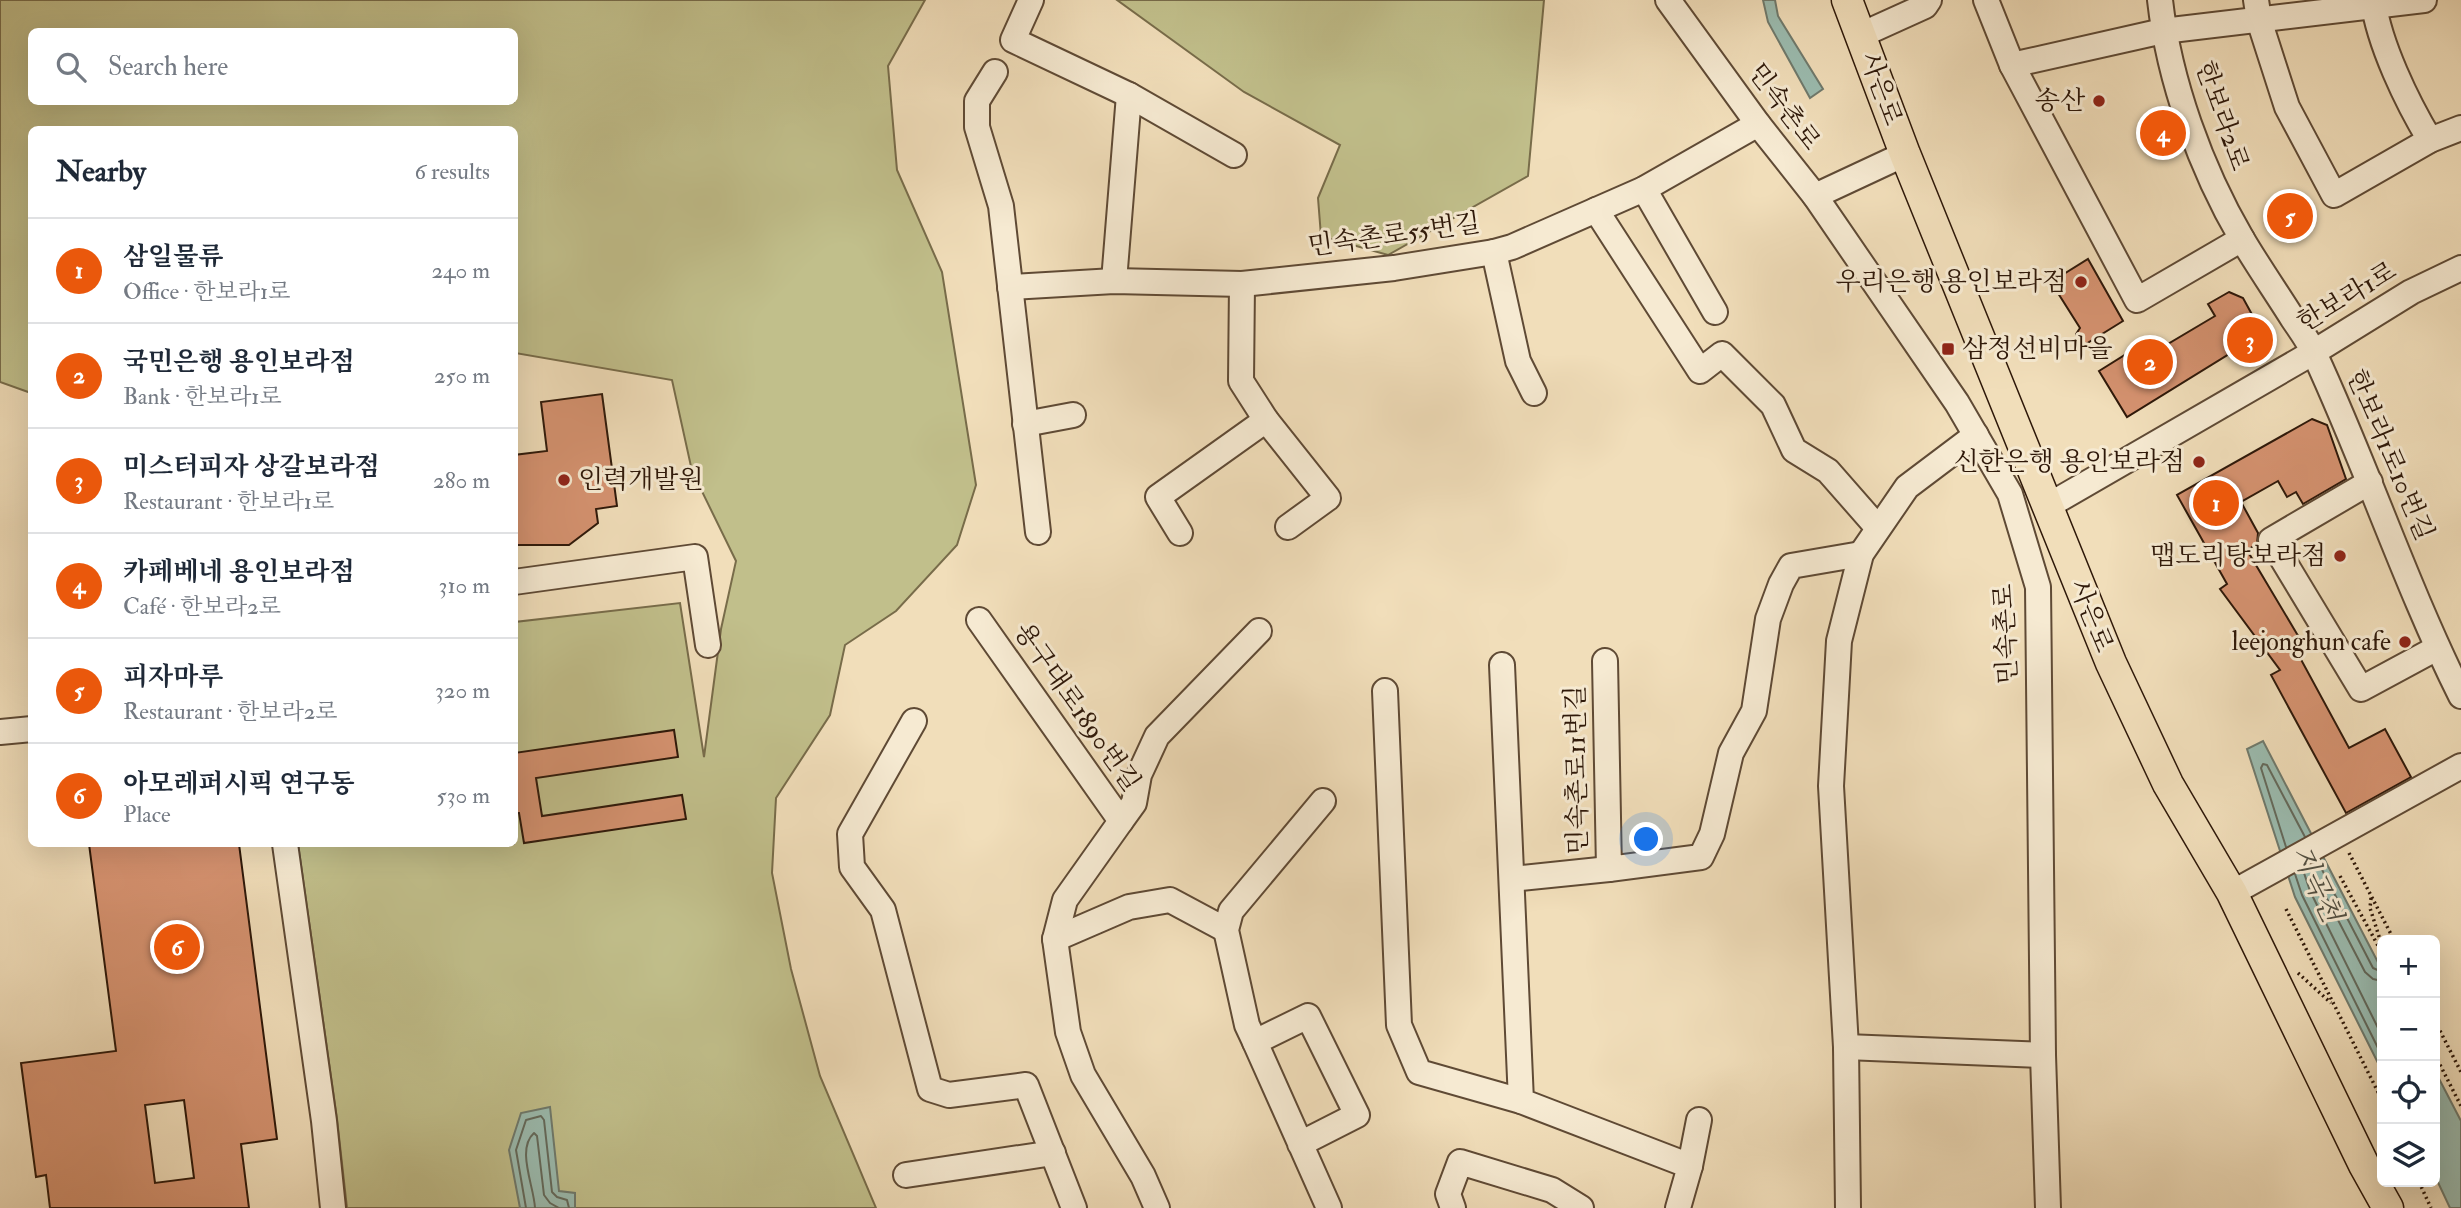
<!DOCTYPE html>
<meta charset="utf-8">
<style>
:root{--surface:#fff;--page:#f6f6f7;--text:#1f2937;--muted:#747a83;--line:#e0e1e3;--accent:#ea580c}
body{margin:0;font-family:"IM FELL Double Pica","Noto Serif KR",serif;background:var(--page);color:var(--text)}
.controls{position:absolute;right:21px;bottom:21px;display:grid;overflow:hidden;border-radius:10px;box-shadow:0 7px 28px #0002}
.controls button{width:63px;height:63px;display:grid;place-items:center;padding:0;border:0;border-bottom:2px solid var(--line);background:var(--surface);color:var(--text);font:35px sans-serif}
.you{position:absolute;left:1647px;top:840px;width:24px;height:24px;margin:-18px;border:5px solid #fff;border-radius:50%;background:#1a73e8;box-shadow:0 0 0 10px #1a73e833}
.badge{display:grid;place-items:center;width:46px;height:46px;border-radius:50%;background:var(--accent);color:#fff;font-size:23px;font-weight:700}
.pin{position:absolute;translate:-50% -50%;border:4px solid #fff;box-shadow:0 2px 7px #0006}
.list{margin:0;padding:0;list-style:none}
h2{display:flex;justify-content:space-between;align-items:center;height:91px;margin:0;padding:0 28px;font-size:30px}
h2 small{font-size:23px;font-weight:400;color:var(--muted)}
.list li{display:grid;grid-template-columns:46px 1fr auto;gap:21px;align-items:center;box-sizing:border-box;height:105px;padding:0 28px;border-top:2px solid var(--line)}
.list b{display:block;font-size:26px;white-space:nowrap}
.list p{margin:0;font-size:23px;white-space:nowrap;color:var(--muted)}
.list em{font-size:23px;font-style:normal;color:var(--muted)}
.icon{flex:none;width:38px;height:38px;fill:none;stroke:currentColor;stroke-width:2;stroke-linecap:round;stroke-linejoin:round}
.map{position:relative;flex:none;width:2461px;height:1208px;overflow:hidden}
.search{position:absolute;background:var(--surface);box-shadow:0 7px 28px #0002;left:28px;top:28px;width:490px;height:77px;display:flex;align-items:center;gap:18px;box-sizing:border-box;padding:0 24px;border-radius:10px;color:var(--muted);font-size:26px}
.panel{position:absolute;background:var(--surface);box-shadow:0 7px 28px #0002;left:28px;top:126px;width:490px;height:721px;border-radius:10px}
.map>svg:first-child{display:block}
.green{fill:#c1bf8b;stroke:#786c4a;stroke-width:2;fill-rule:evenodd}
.water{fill:#9bbcb0;stroke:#6f7a6d;stroke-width:2}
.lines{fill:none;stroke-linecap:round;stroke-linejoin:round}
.shore{stroke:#646a5c;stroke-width:2}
.building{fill:#d59270;stroke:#2e1809;stroke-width:2;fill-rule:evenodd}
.minor-casing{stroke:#5f4a35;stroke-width:28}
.major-casing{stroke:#2e1809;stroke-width:33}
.path{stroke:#2e1809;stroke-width:3.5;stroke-dasharray:2 3.5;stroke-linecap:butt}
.minor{stroke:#f6ead2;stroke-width:24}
.major{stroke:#f1deba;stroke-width:30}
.poi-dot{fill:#8f2418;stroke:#f6ead2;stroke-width:2.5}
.labels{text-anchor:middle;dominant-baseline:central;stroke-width:6;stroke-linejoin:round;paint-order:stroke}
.street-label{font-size:26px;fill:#2e1809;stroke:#f6ead2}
.poi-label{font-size:26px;fill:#2e1809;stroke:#f6ead2;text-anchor:end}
.water-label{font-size:28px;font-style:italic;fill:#545143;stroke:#f6ead2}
</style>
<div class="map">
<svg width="2461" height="1208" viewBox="0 0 2461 1208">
<rect width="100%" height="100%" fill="#f1deba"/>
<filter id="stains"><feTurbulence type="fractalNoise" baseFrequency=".00286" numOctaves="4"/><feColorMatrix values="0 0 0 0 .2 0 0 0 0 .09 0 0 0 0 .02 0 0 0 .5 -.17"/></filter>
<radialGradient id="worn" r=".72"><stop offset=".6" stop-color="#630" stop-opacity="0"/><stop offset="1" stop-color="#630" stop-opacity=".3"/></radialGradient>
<g class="green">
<path d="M0,0h925l-37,66 9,104 45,102 34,213 -19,60 -61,66 -51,34 -15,70 -54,83 -4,75 19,96 29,107 56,132h-529l-10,-89 -39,-275h216l1,-222 165,-19 24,154 17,-128 15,-68 -44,-90 -20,-91 -157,-27 -1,-223h-482l-1,263 -31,-11zM32,32h482v70h-482z"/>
<path d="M1117,0h427l-16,176 -140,79 -67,-19 -3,-38 22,-53 -96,-53z"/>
</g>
<g class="water">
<path d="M1763,0h12l3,16 45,73 -13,9 -42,-76z"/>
<path d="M2263,741l119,229v101l-87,-174 -48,-148z"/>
<path d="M2435,1071l26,50v87h-11l-15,-32z"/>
<path d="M550,1107l9,84 16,2v15h-55l-11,-58 12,-37z"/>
</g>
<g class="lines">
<g class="shore">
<path d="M2286,847l-25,-79 2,-4 4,1 38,72"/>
<path d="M2318,862l55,106 9,4"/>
<path d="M2310,866l55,106 8,7 9,2"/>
<path d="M2303,870l7,21 72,145"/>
<path d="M2295,874l7,21 80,161"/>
<path d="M526,1208l-10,-58 10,-30 15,-4 3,4 8,72 5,5 10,3 2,8"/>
<path d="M535,1208c-1,-22 -19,-59 -1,-75l3,3 7,59 6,8 9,5"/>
</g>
</g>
<g class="building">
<path d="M2088,259l35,62 -42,26 -5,-13 4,-6 -29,-46z"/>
<path d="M2229,292l14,6 12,22 -5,21 -123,76 -28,-46 29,-18 6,11 81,-48 -7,-12z"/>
<path d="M602,394l15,112 -21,3 2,14 -29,22h-55v-90l33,-4 -6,-49z"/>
<path d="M2312,419l15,6 19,54 -43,25 -7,-12 -9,5 -9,-16 -37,21 17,31 -1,11 -10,6 53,89 -8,4 57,105 36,-19 26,48 -65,36 -75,-138 9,-5 -60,-81 7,-5 -50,-89z"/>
<path d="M674,730l4,27 -142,21 6,38 140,-21 4,24 -162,24 -5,-30h-5v-60z"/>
<path d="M89,844h150l38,295 -36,5 8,64h-199l-4,-33 -10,2 -15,-114 95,-12zM184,1100l10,78 -39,5 -10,-78z"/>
</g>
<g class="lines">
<g class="minor-casing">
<g id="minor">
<path d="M1031,0l-18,40 116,55 105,60"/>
<path d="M1668,0l90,124 57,72 142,207 53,91 28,93 5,468 5,153"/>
<path d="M1986,0l26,65 125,235 105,-61"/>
<path d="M2160,0c9,81 41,169 82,239 16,27 34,53 51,80 8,12 17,24 22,36 52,112 91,231 146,341"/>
<path d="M2256,0l3,20 28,87 47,88 96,-55 31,-12"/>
<path d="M2373,0c6,44 34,102 57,140"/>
<path d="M1861,35l64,-29 4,-6"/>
<path d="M2012,65l151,-34 261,-31"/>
<path d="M995,72l-18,29v26l24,79 37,326"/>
<path d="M1644,189l71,123"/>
<path d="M1815,196l90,-42"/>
<path d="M1596,210l104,161 22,-17 51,51 21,45 34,21 50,57"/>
<path d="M1494,252l24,109 16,32"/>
<path d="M1114,281l15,-186"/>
<path d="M1242,284l-1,97 25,39 62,78 -40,29"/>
<path d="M1010,287l104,-6 128,3 152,-16 100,-16 18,-5 132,-58 114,-65"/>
<path d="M1025,424l48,-9"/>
<path d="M2370,482l-99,58 90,149 76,-41"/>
<path d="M2046,507l268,-155 97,-60 50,-24"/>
<path d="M1180,533l-22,-36 108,-77"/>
<path d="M514,582l181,-25 13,88"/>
<path d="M979,620l142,201 -56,79 -10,39 13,93 15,43 60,101 14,32"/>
<path d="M1605,661l4,208 92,-12 11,-23 19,-81 23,-42 14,-92 13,-35 10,-18 70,-12"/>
<path d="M1502,665l19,436 169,65 -12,42"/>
<path d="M1385,691l14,334 20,47 102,29"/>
<path d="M914,721l-64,113 2,33 31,43 47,179 19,6 77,-10 48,123"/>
<path d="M0,732l32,-3"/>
<path d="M1121,821l13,-18 5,-28 18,-39 102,-105"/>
<path d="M285,844l39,277 9,87"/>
<path d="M1512,879l97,-10"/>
<path d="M2232,893l229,-127"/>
<path d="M1055,939l74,-32 41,-7 56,30"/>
<path d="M1255,1042l-8,-17 -21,-95 5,-19 92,-110"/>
<path d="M1846,1047l197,8"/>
<path d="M1300,1144l57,-29 -49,-99 -53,26 74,166"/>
<path d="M1690,1166l9,-46"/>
<path d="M906,1175l147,-22"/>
<path d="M1453,1208l-5,-14 12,-32 92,28 29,18"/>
<path d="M1848,1208l-2,-161 -15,-261 8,-145 22,-87 46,-67 69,-52"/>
</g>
</g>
<g class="major-casing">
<path id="major" d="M1847,0l58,154 206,509 57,121 64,109 132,272 24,43"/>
</g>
<g class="path">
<path d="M2349,853l45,87"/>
<path d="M2340,876l42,77"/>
<path d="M2371,898l-1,10 12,38"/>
<path d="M2286,909l96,191"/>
<path d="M2298,973l33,30"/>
<path d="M2435,1021l26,51"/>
<path d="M2435,1055l26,51"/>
<path d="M2419,1182l12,26"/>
</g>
<use href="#minor" class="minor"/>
<use href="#major" class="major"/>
</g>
<g class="poi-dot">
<circle cx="2099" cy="101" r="7"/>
<circle cx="2081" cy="282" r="7"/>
<rect x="1941" y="342" width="14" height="14" rx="3.5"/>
<circle cx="2199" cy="462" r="7"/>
<circle cx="564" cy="480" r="7"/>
<circle cx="2340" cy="556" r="7"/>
<circle cx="2405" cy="642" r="7"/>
</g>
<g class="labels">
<g class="street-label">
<text transform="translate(1881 89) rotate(70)">사은로</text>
<text transform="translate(1784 107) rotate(53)">민속촌로</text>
<text transform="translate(2222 116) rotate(71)">한보라2로</text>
<text transform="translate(1394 235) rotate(-8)">민속촌로55번길</text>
<text transform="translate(2347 297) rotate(-31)">한보라1로</text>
<text transform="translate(2390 455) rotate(67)">한보라1로10번길</text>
<text transform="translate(2091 616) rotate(68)">사은로</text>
<text transform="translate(2006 634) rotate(-93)">민속촌로</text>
<text transform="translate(1077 707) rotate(55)">용구대로1890번길</text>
<text transform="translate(1577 770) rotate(-91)">민속촌로11번길</text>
</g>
<g class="poi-label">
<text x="2085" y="101">송산</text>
<text x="2067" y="282">우리은행 용인보라점</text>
<text x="1962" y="349" text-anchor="start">삼정선비마을</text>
<text x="2185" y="462">신한은행 용인보라점</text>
<text x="578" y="480" text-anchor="start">인력개발원</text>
<text x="2326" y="556">맵도리탕보라점</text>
<text x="2391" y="642">leejonghun cafe</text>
</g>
<g class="water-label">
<text transform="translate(2316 884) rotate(65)">지곡천</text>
</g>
</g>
<rect width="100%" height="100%" filter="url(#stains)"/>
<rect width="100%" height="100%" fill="url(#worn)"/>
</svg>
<div class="controls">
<button>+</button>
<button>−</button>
<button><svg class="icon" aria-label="locate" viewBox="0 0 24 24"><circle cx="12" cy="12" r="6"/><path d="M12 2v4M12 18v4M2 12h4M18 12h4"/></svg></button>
<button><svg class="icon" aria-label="layers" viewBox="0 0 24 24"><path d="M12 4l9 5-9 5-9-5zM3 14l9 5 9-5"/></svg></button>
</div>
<div class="you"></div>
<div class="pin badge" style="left:2216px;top:503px">1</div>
<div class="pin badge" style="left:2150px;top:362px">2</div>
<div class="pin badge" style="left:2250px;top:340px">3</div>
<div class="pin badge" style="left:2163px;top:133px">4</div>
<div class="pin badge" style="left:2290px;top:216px">5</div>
<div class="pin badge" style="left:177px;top:947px">6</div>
<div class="search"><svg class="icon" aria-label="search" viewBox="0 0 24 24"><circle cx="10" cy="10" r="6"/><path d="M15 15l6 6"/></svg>Search here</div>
<section class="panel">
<h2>Nearby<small>6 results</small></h2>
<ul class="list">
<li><span class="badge">1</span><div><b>삼일물류</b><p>Office · 한보라1로</p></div><em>240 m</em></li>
<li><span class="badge">2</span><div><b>국민은행 용인보라점</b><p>Bank · 한보라1로</p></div><em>250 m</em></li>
<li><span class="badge">3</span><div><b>미스터피자 상갈보라점</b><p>Restaurant · 한보라1로</p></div><em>280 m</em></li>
<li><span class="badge">4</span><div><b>카페베네 용인보라점</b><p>Café · 한보라2로</p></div><em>310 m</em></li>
<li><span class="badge">5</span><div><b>피자마루</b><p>Restaurant · 한보라2로</p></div><em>320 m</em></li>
<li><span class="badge">6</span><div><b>아모레퍼시픽 연구동</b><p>Place</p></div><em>530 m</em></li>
</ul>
</section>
</div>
